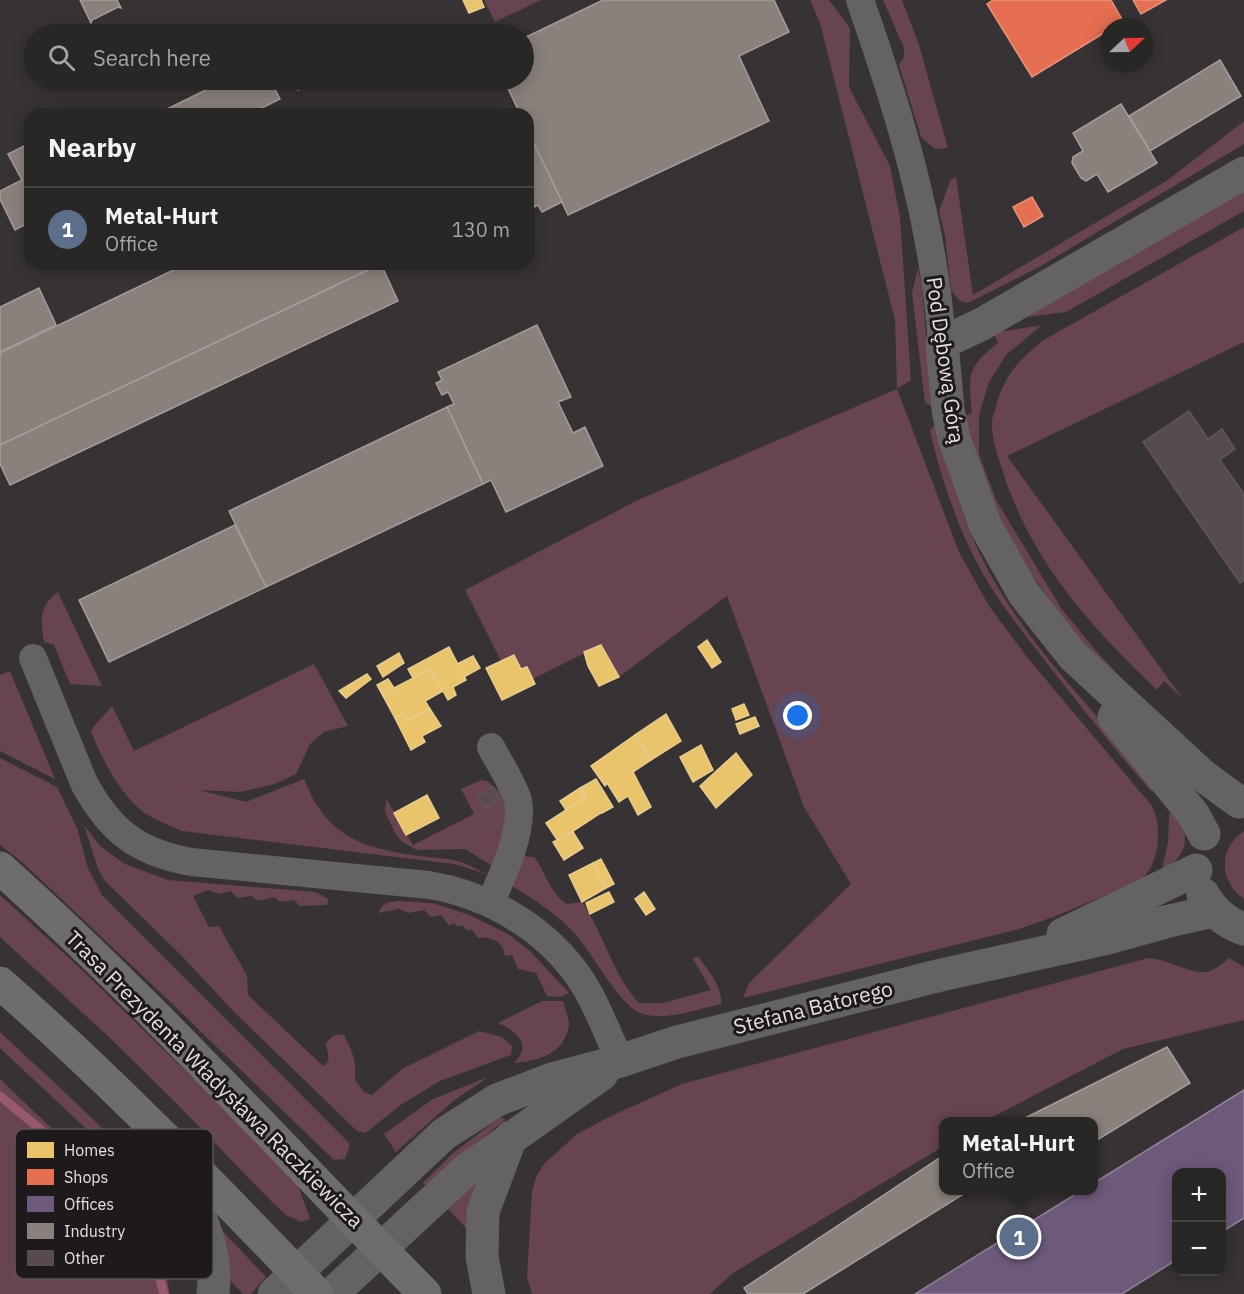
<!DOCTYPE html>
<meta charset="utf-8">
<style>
:root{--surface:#292626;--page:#353232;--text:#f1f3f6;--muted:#a5a5a7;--line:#454343;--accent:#a9a2a4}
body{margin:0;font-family:"IBM Plex Sans",sans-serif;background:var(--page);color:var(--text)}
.controls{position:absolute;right:18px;bottom:18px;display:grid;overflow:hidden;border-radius:12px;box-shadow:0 3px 15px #0003}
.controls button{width:54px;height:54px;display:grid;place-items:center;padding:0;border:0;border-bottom:2px solid var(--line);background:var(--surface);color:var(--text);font:30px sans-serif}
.compass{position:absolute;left:1100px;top:18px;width:54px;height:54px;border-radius:50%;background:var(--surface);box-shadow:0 3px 15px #0003;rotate:68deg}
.you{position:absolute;left:798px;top:716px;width:21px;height:21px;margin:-15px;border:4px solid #fff;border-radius:50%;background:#1a73e8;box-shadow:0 0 0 9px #1a73e833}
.badge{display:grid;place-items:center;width:39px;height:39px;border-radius:50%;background:var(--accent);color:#fff;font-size:20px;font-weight:700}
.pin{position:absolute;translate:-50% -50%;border:3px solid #fff;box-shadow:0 2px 6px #0006}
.popup{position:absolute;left:939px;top:1117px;width:159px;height:78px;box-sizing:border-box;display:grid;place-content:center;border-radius:12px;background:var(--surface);filter:drop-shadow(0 2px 4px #0005);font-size:20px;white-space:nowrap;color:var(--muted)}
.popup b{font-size:22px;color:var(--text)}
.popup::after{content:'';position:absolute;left:50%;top:100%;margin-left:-12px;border:12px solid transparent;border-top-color:var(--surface)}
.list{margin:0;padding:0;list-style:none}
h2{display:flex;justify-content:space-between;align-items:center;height:78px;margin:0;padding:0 24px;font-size:26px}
h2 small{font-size:20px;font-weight:400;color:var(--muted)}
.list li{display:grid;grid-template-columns:39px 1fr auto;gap:18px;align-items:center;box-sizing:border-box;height:84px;padding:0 24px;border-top:2px solid var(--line)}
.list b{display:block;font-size:22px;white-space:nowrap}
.list p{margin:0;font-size:20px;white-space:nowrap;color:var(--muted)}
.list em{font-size:20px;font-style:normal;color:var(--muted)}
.icon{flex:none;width:33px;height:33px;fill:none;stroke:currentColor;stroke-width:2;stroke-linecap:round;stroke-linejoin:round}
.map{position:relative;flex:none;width:1244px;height:1294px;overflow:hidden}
.search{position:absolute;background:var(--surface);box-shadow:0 3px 15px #0003;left:24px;top:24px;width:510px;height:66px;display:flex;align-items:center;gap:15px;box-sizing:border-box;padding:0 21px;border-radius:33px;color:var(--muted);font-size:22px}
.panel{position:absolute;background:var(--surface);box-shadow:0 3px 15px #0003;left:24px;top:108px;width:510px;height:162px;border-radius:18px}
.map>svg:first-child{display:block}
.green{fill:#67444f}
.homes{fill:#e9c46a;stroke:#e8cc8e;stroke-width:1.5}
.shops{fill:#e76f51;stroke:#e7917c;stroke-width:1.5}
.offices{fill:#6d597a;stroke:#918199;stroke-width:1.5}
.industry{fill:#8a817c;stroke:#a69d9a;stroke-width:1.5}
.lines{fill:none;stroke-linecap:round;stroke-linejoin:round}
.stream{stroke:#975a6d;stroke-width:9}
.building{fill:#584b4f;stroke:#5e585a;stroke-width:1.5}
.minor{stroke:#646263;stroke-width:28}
.tertiary{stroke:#646263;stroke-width:33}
.secondary{stroke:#6f6c6d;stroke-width:33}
.labels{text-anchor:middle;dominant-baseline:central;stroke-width:6;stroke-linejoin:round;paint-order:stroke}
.street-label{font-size:21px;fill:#e6dfe1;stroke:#1e191a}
.key{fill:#1e191a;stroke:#5a5456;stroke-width:1.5}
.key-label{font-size:16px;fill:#e6dfe1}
</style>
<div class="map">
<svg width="1244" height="1294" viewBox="0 0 1244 1294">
<rect width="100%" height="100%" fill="#373233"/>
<g class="green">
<path d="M484,0h57l-46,22z"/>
<path d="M810,0h19l21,28 -1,59 41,79 10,51 11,163 -14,9 62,163 30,54 38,51 125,149c10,20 8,54 -8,71 -6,7 -20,10 -29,14 -32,14 -63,27 -96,38l-276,69 6,-15 102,-99 -47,-77 -77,-211 -108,81 -18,-32 -68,34 -6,-12 -6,2 -7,-14 -13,6 -36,-71 173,-90 259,-111 -2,-69 -75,-297z"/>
<path d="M883,0h19l17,45 29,103 -13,1 -14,-12 -22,-72 5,-8v-9z"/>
<path d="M1244,121v23l-203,122 -73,37 -8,-2 -9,-11 -6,-54 -6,-25 11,-30 6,-4 17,118 195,-115z"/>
<path d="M1244,191v20l-178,101 -45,6z"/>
<path d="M1244,227v115l-237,114 176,243 -19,-18 -7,9c-68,-65 -127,-130 -155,-221 -5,-15 -11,-34 -10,-49 1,-6 4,-12 5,-18 9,-28 22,-42 45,-61z"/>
<path d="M918,268l4,19 10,119 -7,-3 -13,-110z"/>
<path d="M1042,325l-36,30 -17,27 -10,33v39l17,46 65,108 35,43 46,49 -6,1 -73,-81 -38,-55 -23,-40 -17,-36 -21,-73 8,-3c-4,-38 -5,-46 26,-70l-5,-10z"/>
<path d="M935,424c15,50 28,100 53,146 42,78 114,152 174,218l-11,3c-33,-37 -64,-77 -95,-116 -28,-37 -60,-74 -81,-116 -19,-36 -36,-88 -45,-128z"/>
<path d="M58,592l44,94 -32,-2 -16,-39 -10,-3c-3,-22 -6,-35 14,-50z"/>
<path d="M314,664l34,62 -24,6 -14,12 -14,30 -21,10 -35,8 -41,-2 47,12 58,-23c23,58 58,69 115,77 14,2 29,2 42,6 8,3 17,8 25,12l-32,-10 -272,-33c-13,-6 -27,-11 -39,-19 -23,-18 -41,-53 -52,-80l4,-7 17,-19 22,45z"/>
<path d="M10,671l45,108 -55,-28v-76z"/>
<path d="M0,758l57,29 20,41 11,40 14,27 248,249 -5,15 -11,1 -172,-166 -139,-131 -23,-18z"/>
<path d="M481,780l6,1 18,15 5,13 -16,58 -29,-18 -48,1 -16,-9 -6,-8 -10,-21 1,-14 27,47 61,-31 -13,-25z"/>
<path d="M1177,809c13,32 12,43 -16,65l7,-32 1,-27z"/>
<path d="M84,825l16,21 25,18 43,16 147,12 14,7 -2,6 -27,1 -6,-6 -14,2 -6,-5 -16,4 -7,-5 -13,2 -7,-7 -12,3 -11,-4 -15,6 16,31 10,-1 28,50 1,19 75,71c9,-5 5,-14 2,-22l8,-8 10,-2c9,15 14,28 12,46l9,12 8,3 30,-26 77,-38 23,6 10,9 -1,9 -71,26 -38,23 -34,27 -4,2 -7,-2 -123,-119 -53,-57 -76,-74 -7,-12z"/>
<path d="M1244,831v68c-25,-17 -26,-51 0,-68z"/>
<path d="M522,856l12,1c12,16 16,36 33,47l15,-2c22,32 31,73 57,101h24l48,-13 -18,-31 5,-3c9,14 25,30 23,48 -24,5 -53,17 -78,10 -23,-6 -50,-61 -68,-80 -18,-20 -40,-34 -63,-48z"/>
<path d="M0,895l81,74 208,203 10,16 11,31 -9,3 -15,-7 -14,-13 -94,-97 -68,-67 -110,-101z"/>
<path d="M398,901l34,2 35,11 41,20 22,17 39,42 -8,4 -14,-1 -11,-23 -18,-4 -6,-14 -7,1c-2,-15 -13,-19 -27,-18l-6,-8h-6l-3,-4h-6l-3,-3 -5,3 -8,-11 -10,2 -7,-7 -16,3 -9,-4 -21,4c5,-10 9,-11 20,-12z"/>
<path d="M1148,958c19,1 40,15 56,14 9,0 18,-8 25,-14l15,9v53l-121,29 -138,72 -41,1v24l-211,127 -23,21h-178l-5,-17 5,-86 5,-16 7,-11 33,-30 36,-19 69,-31z"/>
<path d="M542,1001h21c2,7 6,17 6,24 -4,29 -31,36 -55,38 19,-19 2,-32 -16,-40z"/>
<path d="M0,1032c43,40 86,79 127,121 17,17 38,34 50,55 11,20 18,42 21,65l-6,-1 -3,-5 -11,-35 -20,-32 -61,-61 -97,-91z"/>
<path d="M488,1077l-36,25 -56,50 -12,-18 49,-35z"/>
<path d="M0,1079l137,131 21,35 6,19 6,30h-170z"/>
<path d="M499,1118h5l1,2 -43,35 -34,32 -5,-4 29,-29z"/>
<path d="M478,1178l-11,51 -19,-20z"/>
<path d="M217,1225l49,52 -15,17h-8l-15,-16z"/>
</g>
<g class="homes">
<path d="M463,0h18l3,7 -15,6z"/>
<path d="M707,640l14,22 -9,6 -14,-21z"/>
<path d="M601,645l18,32 -20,9 -11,-20 -4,-14z"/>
<path d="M449,647l17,33 -13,7 3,8 -8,5 -17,-31 -18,9 -5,-9z"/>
<path d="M399,653l5,10 -21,14 -6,-11z"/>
<path d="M514,655l7,14 6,-2 8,17 -33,16 -16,-32z"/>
<path d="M473,656l7,12 -16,9 -7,-13z"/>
<path d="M431,669l12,22 -18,10 5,8 -23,12 -4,-7 -8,4 -13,-24z"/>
<path d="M367,674l4,5 -25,19 -7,-7z"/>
<path d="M388,679l6,9 -12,6 -5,-9z"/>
<path d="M744,704l5,11 -13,5 -4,-11z"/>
<path d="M430,709l11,17 -19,10 3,6 -14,8 -16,-32 8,-4 4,7z"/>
<path d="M666,714l15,27 -30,19 -16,-25z"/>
<path d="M755,717l4,9 -19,8 -4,-10z"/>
<path d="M635,735l16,25 -18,12 18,35 -13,8 -10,-19 -9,6 -12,-19 -2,3 -14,-20z"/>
<path d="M701,745l12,25 -20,12 -13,-25z"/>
<path d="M736,753l16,22 -36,33 -16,-22z"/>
<path d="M596,779l17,28 -11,6v-1l-44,29 -12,-18 40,-26 -6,-9z"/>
<path d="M580,788l6,9 -20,13 -6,-9z"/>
<path d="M427,795l12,23 -33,17 -12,-22z"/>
<path d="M573,832l10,16 -19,12 -11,-18z"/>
<path d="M601,859l13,25 -8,4 -13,-25z"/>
<path d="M593,863l13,25 -24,14 -13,-27z"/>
<path d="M609,892l5,10 -24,12 -4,-11z"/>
<path d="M644,892l11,17 -9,6 -11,-16z"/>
</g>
<g class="shops">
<path d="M993,0h118l12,21 -9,6h-5v3l-77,47 -45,-73z"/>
<path d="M1133,0h33l-25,14z"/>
<path d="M1032,197l11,19 -19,11 -11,-20z"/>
</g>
<path class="offices" d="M1244,1090v128l-22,14v-60h-46v88l-54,34h-207l167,-104h12v-7z"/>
<g class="industry">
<path d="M80,0h37l4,8 -3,-1 -26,13 -1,3z"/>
<path d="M603,0h171l15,32 -50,24 30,65 -201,94 -40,-84v-17h-8l-16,-34h20v-42z"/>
<path d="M1220,60l21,36 -91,55 -21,-35z"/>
<path d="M226,80h44l10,19 -30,15h-93z"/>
<path d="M293,80h27l-22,10z"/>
<path d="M1121,104l36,59 -49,29 -11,-18 -11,7 -5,-3 -9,-15 1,-6 10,-6 -10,-18z"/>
<path d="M528,131l34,71 -20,10 -4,-7 -10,5z"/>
<path d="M30,143v79l-15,8 -15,-31v-8l22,-11 -14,-26z"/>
<path d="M186,264h194l-380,181v-92z"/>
<path d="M381,264l17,37 -388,184 -10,-21v-19z"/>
<path d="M39,288l17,37 -56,27v-45z"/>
<path d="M537,325l34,72 -13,5 15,31 12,-6 18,39 -97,46 -15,-32 -8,4 -36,-77 7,-3 -6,-12 -6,3 -6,-12 6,-3 -4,-8z"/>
<path d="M447,407l36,77 -217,103 -37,-76z"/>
<path d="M235,525l31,62 -157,75 -30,-62z"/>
<path d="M1167,1047l23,36 -96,59v-20h-77z"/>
<path d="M944,1155v35h26l-167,104h-55l-4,-6z"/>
</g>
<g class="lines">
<path class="stream" d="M0,1096c64,53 144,113 164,198"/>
</g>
<g class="building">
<path d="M1189,411l19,28 14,-10 13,20 -15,11 24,34v86l-4,3 -97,-141z"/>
<path d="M492,787l7,12 -15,9 -7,-11z"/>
</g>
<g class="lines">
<g class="minor">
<path d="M860,0c39,111 74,225 82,343"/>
<path d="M33,658l51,125c26,48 53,69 107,79l238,23c61,10 120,45 154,98 15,24 25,52 37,78"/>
<path d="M490,903c12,-26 34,-73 28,-102 -2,-12 -21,-42 -27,-54"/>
</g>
<g class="tertiary">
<path d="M1114,717l79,97 11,20"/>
<path d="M1239,802l-37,-27 -129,-119 -49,-62 -39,-69 -31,-87 -6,-28 -6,-67 40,-19 262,-151"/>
<path d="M1203,894c9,17 23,29 41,35"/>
<path d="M1063,934l133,-64"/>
<path d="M156,1137c28,48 64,98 57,157"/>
<path d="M274,1294l170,-160 53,-34 55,-21 68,-18 57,-19 264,-67 163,-36 65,-18 45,-10"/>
<path d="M332,1294l133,-123 137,-97"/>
<path d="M489,1294l-7,-37 1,-45 28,-75"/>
</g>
<g class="secondary">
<path d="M0,868c150,134 284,283 425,426"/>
<path d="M0,983c111,97 214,204 317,311"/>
</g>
</g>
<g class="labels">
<g class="street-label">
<text transform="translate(946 360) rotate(82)">Pod Dębową Górą</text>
<text transform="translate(813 1007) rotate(-14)">Stefana Batorego</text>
<text transform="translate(215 1079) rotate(45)">Trasa Prezydenta Władysława Raczkiewicza</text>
</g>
</g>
<rect x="15" y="1129" width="198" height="150" rx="9" class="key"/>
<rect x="27" y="1142" width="27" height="16" fill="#e9c46a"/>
<rect x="27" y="1169" width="27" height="16" fill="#e76f51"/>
<rect x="27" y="1196" width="27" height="16" fill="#6d597a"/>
<rect x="27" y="1223" width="27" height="16" fill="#8a817c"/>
<rect x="27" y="1250" width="27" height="16" fill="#584b4f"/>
<g class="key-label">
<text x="64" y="1156">Homes</text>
<text x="64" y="1183">Shops</text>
<text x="64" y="1210">Offices</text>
<text x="64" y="1237">Industry</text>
<text x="64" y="1264">Other</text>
</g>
</svg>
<div class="controls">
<button>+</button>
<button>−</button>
</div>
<svg class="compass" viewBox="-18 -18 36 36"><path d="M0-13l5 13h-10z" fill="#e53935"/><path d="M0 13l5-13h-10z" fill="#a5a5a7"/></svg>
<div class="you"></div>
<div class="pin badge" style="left:1019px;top:1237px;background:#5c6f8a">1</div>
<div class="popup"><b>Metal-Hurt</b>Office</div>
<div class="search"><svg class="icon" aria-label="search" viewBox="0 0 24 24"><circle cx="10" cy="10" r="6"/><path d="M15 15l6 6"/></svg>Search here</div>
<section class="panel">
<h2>Nearby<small></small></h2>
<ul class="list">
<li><span class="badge" style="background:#5c6f8a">1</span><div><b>Metal-Hurt</b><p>Office</p></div><em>130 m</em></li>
</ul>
</section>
</div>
